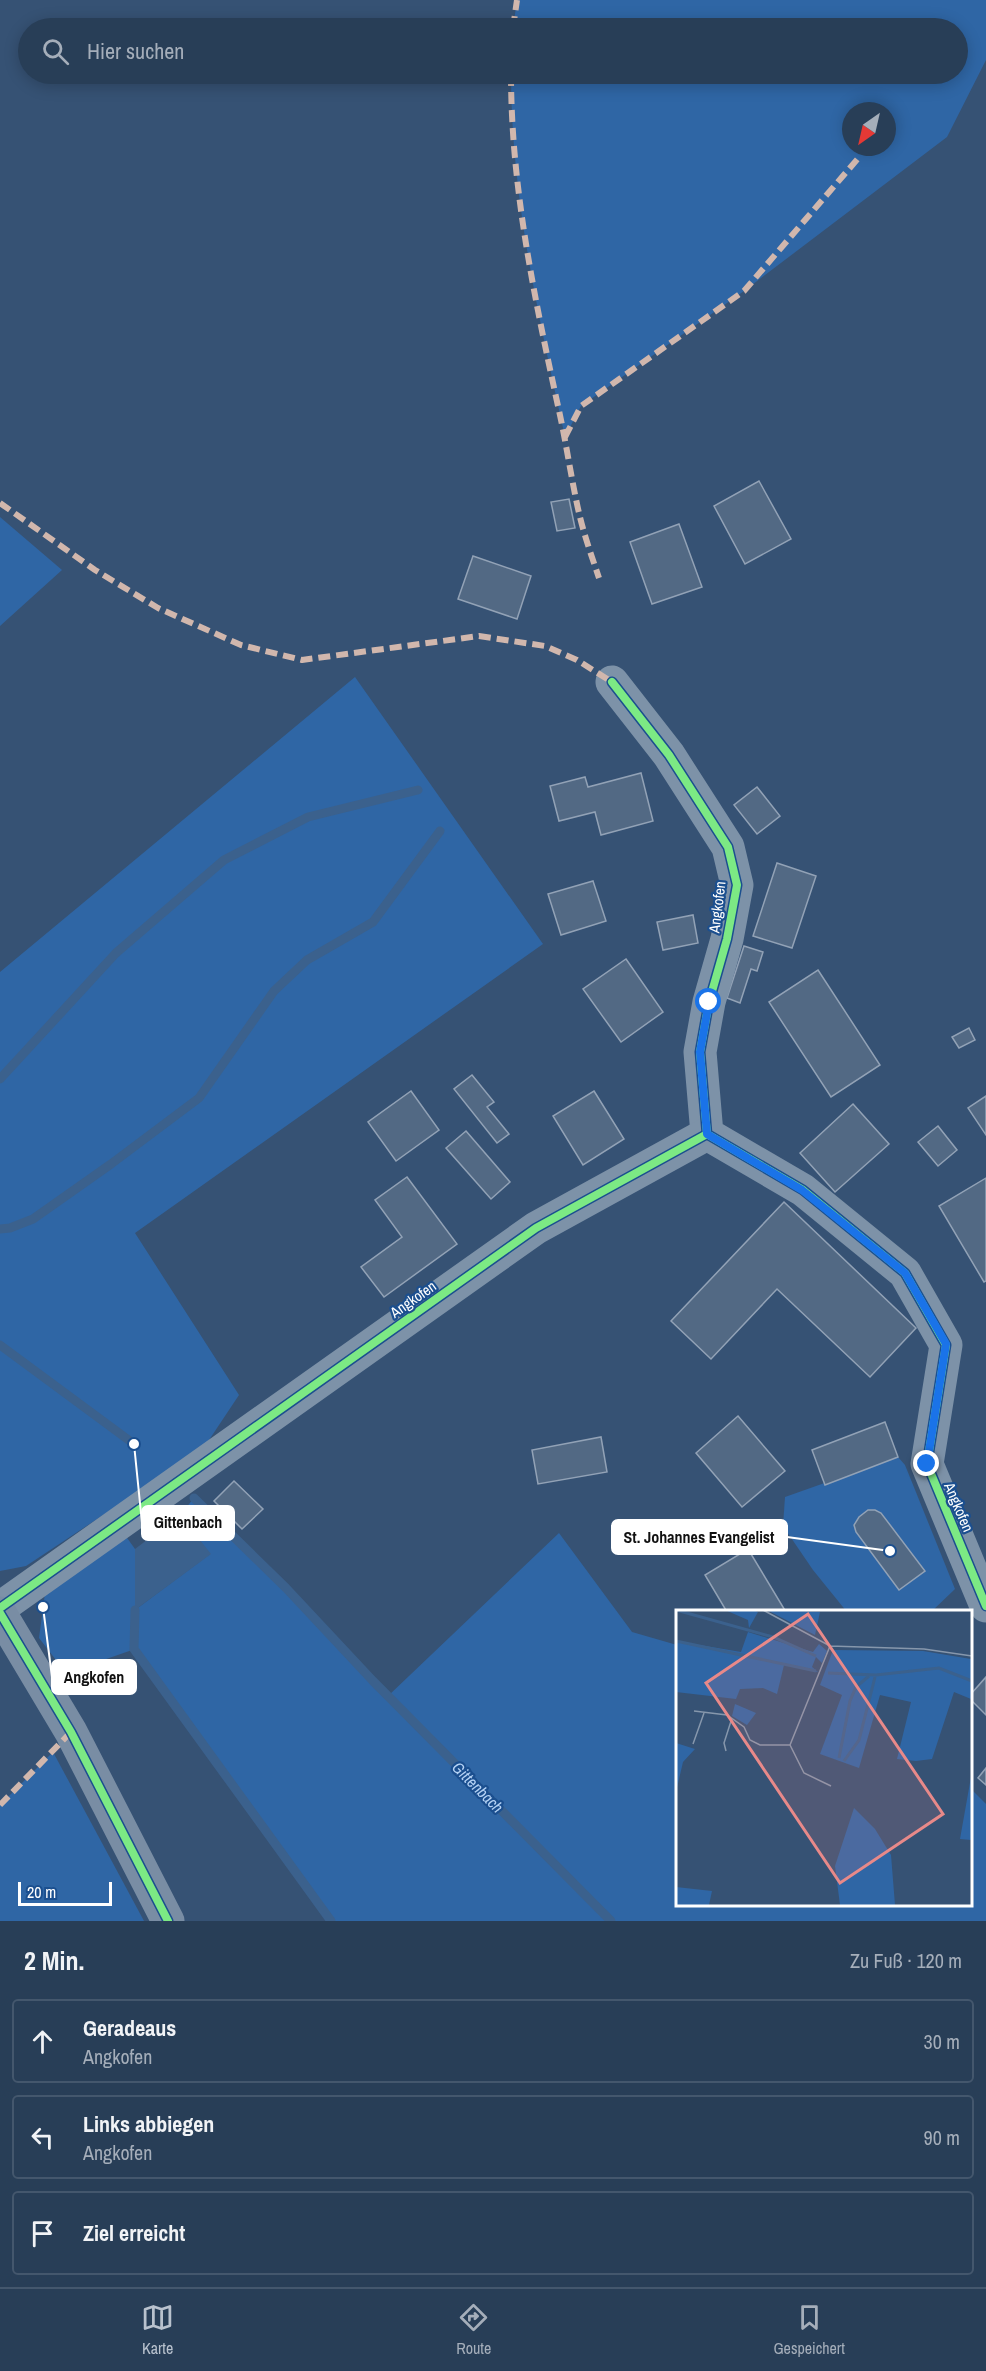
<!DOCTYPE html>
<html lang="de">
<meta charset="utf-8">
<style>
:root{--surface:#283e57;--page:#344961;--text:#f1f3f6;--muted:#a5aeba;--line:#44576d;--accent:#b9c2ce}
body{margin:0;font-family:"Archivo Narrow",sans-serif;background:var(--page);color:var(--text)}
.compass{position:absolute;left:842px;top:102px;width:54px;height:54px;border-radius:50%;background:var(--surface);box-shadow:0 3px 15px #0003;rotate:214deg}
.scale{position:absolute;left:18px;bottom:15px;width:94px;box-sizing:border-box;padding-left:6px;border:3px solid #fff;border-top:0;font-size:16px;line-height:21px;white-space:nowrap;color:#fff;-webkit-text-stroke:4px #1b4f8f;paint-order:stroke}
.stop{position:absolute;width:18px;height:18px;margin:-14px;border:4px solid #1a73e8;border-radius:50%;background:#fff}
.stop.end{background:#1a73e8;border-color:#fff;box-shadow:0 2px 6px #0008}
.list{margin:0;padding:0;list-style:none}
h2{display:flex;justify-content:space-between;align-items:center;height:78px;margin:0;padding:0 24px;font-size:26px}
h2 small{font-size:20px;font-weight:400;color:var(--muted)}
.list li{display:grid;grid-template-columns:39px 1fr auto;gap:18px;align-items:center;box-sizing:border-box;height:84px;margin:0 12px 12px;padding:0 12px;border:2px solid var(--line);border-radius:6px}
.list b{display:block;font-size:22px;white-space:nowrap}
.list p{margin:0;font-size:20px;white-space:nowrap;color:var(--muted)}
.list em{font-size:20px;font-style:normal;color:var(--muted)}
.icon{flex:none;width:33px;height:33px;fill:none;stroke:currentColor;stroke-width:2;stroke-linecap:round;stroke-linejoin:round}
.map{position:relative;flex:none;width:986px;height:1921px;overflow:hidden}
.search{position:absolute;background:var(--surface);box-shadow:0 3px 15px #0003;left:18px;right:18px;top:18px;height:66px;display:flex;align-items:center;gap:15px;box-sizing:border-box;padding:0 21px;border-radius:33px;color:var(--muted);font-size:22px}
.sheet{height:366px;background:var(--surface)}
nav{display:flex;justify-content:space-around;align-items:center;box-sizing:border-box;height:84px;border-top:2px solid var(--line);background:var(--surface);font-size:16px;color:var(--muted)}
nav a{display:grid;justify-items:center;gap:3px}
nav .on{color:var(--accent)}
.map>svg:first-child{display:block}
.green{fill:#2f66a5;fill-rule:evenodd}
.water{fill:#3b618d}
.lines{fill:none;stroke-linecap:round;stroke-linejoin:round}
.stream{stroke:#3b618d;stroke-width:9}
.building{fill:#526984;stroke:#92a2b6;stroke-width:1.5}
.street{stroke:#7d92a8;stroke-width:33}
.secondary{stroke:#798da4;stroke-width:33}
.quiet{stroke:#d1b7ad;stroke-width:6;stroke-dasharray:12 6;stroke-linecap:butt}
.cycleway-casing{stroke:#1b4f8f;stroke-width:11}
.cycleway{stroke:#7ce984;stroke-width:8}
.route{stroke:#1a73e8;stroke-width:8}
.labels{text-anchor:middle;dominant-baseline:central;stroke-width:4.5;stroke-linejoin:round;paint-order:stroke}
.street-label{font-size:15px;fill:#fff;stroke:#1b4f8f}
.water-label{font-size:16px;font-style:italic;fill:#b5d3f5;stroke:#1b4f8f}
.inset-river{fill:none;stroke:#3b618d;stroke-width:3}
.inset-road{fill:none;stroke:#8697ac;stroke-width:1.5}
.view{fill:#e88989;fill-opacity:0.15;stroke:#e88989;stroke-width:3}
.inset-edge{fill:none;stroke:#fff;stroke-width:3}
.leader{fill:none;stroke:#fff;stroke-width:2}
.callout-dot{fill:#fff;stroke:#1b4f8f;stroke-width:2}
.callout{fill:#fff;stroke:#fff;stroke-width:2}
.callout-label{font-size:16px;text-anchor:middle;font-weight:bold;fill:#111}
</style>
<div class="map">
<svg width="986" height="1921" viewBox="0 0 986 1921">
<rect width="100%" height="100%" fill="#365274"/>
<g class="green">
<path d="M517,0h469v60l-39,77 -203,154 -163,115 -16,31c-26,-119 -54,-240 -54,-363h447v-46h-445zM851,111h36v36h-36z"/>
<path d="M0,517l62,53 -62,56z"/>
<path d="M355,677l188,267 -408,289 104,162 -36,54 -177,117 -26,5v-599z"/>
<path d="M898,1457l7,8 50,124 -24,23h-84l-34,-42 -30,-44 2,-29z"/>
<path d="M194,1498l92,90 102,108 171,-163 73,99 45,13v259h293v-116l16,16v117h-655l-196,-272 -69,24 -27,-35 6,-45 80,-58 10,14v61l75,-56 -30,-39z"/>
<path d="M53,1752l91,169h-144v-116z"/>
</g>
<path class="water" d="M180,1515l31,39 -76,56v-61z"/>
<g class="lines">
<g class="stream">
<path d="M0,1079l116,-126 108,-93 84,-43 110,-27"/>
<path d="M0,1229l10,-1 23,-9 78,-55 88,-66 75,-107 33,-31 66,-38 67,-91"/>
<path d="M0,1345l134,99"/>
<path d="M194,1498l92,90 87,93 238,240"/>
<path d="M135,1610l-1,39 197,272"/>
</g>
</g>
<g class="building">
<path d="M759,481l32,58 -46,25 -31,-58z"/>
<path d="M569,499l6,29 -18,3 -6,-29z"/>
<path d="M679,524l23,63 -50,17 -22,-62z"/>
<path d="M473,556l58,20 -14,43 -59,-20z"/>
<path d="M641,773l12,48 -52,14 -6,-23 -36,9 -9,-35 35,-9 3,10z"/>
<path d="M757,787l23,29 -23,18 -23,-29z"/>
<path d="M777,863l39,13 -24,72 -39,-12z"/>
<path d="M593,881l13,40 -45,14 -13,-41z"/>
<path d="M693,915l5,28 -35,7 -6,-28z"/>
<path d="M744,946l19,6 -6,19 -6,-2 -11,34 -13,-5z"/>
<path d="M626,959l37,53 -42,30 -38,-53z"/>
<path d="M818,970l62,95 -49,32 -62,-95z"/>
<path d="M969,1028l6,12 -16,8 -7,-11z"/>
<path d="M472,1075l22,27 -7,5 22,27 -12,9 -43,-54z"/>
<path d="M411,1091l28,39 -43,31 -28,-39z"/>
<path d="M594,1091l30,48 -41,26 -30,-49z"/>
<path d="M986,1096v39l-18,-27z"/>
<path d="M853,1104l36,40 -54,48 -35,-39z"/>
<path d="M938,1126l19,24 -19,16 -20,-24z"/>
<path d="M466,1131l44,51 -19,17 -45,-51z"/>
<path d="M407,1177l50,67 -73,53 -23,-30 41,-30 -27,-37z"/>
<path d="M986,1178v103l-2,1 -45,-76z"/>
<path d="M784,1202l132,126 -46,49 -93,-88 -66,70 -40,-38z"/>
<path d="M738,1416l47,55 -43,36 -46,-54z"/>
<path d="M885,1422l13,35 -73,28 -13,-35z"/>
<path d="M601,1437l6,35 -69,12 -6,-34z"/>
<path d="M234,1481l29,28 -21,20 -28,-28z"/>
<path d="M868,1510h7l6,3 44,58 -26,19 -43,-58 -2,-7 5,-8z"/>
<path d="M748,1549l38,63h-59l-22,-37z"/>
<path d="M986,1677v38l-16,-16v-4z"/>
<path d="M986,1768v17l-8,-7z"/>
</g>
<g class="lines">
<g class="street">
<path d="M612,682l57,73 59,92 9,38 -10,54 -18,63 -9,50 7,82 96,56 102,83 41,72 -19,119 59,142"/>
<path d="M0,1608l536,-380 171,-94"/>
</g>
<path class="secondary" d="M0,1613l71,119 97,189"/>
<g class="quiet">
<path d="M513,28l4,-28"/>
<path d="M511,74c0,112 23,222 47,332 8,35 13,72 21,107 5,22 13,44 20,65"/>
<path d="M565,437l16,-31 163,-115 117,-136"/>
<path d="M0,503l95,67 63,38 83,37 61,15 177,-24 66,10 32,14 35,22"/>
<path d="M0,1805l71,-73"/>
</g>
<g class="cycleway-casing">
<g id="cycleway">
<path d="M612,682l57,73 59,92 9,38 -10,54 -18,63 -9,50 7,82 96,56 102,83 41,72 -19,119 59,142"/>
<path d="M0,1608l536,-380 171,-94"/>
<path d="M0,1613l71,119 97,189"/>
</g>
</g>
<use href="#cycleway" class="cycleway"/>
</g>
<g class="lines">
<path class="route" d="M709,1002l-9,50 7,82 95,56 103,83 41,71 -19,120"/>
</g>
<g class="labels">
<g class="street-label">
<text transform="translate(717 907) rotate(-83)">Angkofen</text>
<text transform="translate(413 1299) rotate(-35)">Angkofen</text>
<text transform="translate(959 1507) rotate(67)">Angkofen</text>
</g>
<g class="water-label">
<text transform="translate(478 1787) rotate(45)">Gittenbach</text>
</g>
</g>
<g transform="translate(676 1610)">
<rect width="296" height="296" fill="#365274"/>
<path d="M49,0h28l5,2 -9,16 -1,-8zM91,0l53,2 -5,23zM72,22l65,20 6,-8 8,7 -5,12 -6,-6 -4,10 6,5 -34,-7 -7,29 -14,-6 -23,1 -4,10 -60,-7v-51l65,11zM157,40l90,1 48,8v40l-17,-7 -22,67 -16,2 -19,-2 14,-57 -31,-7 -21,73 -39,-14 22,-59 -22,-10zM59,94l21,9 -9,12 -15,-9zM0,133l19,6 -12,13 -7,30zM295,167v63l-11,-1zM178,198l21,21 16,26 4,50h-55l-5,-39zM0,277l36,4 -3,14h-33z" fill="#2f66a5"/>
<path class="inset-river" d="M0,0l97,27 43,19M0,31l140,30M152,63l48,2 63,-7 33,13M163,148l11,-57 6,-14 13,-11M168,151l15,-21 16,-63"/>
<path class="inset-road" d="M87,0l67,36 94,3 48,7M18,101l33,4 17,12 6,13 10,5h30l14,28 27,13M17,134l11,-31M114,135l40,-99M50,141l-2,-8 8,-25"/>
<path class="view" d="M132,4l135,200 -103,69 -134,-200z"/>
<rect width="296" height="296" class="inset-edge"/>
</g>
<path class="leader" d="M134 1444L142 1523M890 1551L787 1537M43 1607L52 1677"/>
<g class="callout-dot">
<circle cx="134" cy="1444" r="6"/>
<circle cx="890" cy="1551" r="6"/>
<circle cx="43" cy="1607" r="6"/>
</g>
<g class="callout">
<rect x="142" y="1506" width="92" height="34" rx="6"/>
<rect x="612" y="1520" width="175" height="34" rx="6"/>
<rect x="52" y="1660" width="84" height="34" rx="6"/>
</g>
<g class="callout-label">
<text x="188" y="1528">Gittenbach</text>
<text x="699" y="1543">St. Johannes Evangelist</text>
<text x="94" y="1683">Angkofen</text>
</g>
</svg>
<svg class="compass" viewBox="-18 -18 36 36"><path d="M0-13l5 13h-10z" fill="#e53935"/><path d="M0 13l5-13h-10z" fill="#a5aeba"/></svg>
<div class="scale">20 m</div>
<div class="stop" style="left:709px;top:1002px"></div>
<div class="stop end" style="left:927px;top:1464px"></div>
<div class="search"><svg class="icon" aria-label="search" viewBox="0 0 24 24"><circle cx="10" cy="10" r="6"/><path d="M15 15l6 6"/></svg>Hier suchen</div>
</div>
<section class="sheet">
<h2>2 Min.<small>Zu Fuß · 120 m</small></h2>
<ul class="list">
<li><svg class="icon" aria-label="ahead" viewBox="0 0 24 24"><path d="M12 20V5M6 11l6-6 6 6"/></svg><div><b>Geradeaus</b><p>Angkofen</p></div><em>30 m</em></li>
<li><svg class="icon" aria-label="left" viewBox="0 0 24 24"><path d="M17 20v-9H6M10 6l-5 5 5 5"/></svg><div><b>Links abbiegen</b><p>Angkofen</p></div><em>90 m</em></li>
<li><svg class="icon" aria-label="arrive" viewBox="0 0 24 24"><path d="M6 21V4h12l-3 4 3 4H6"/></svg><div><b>Ziel erreicht</b></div></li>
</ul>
</section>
<nav>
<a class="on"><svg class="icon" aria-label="map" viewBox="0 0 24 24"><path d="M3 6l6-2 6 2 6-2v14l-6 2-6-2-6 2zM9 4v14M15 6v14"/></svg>Karte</a>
<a><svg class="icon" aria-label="directions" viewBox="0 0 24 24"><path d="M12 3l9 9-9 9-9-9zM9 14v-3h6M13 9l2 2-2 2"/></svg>Route</a>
<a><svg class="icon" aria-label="saved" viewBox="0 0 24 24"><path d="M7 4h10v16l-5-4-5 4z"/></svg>Gespeichert</a>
</nav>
